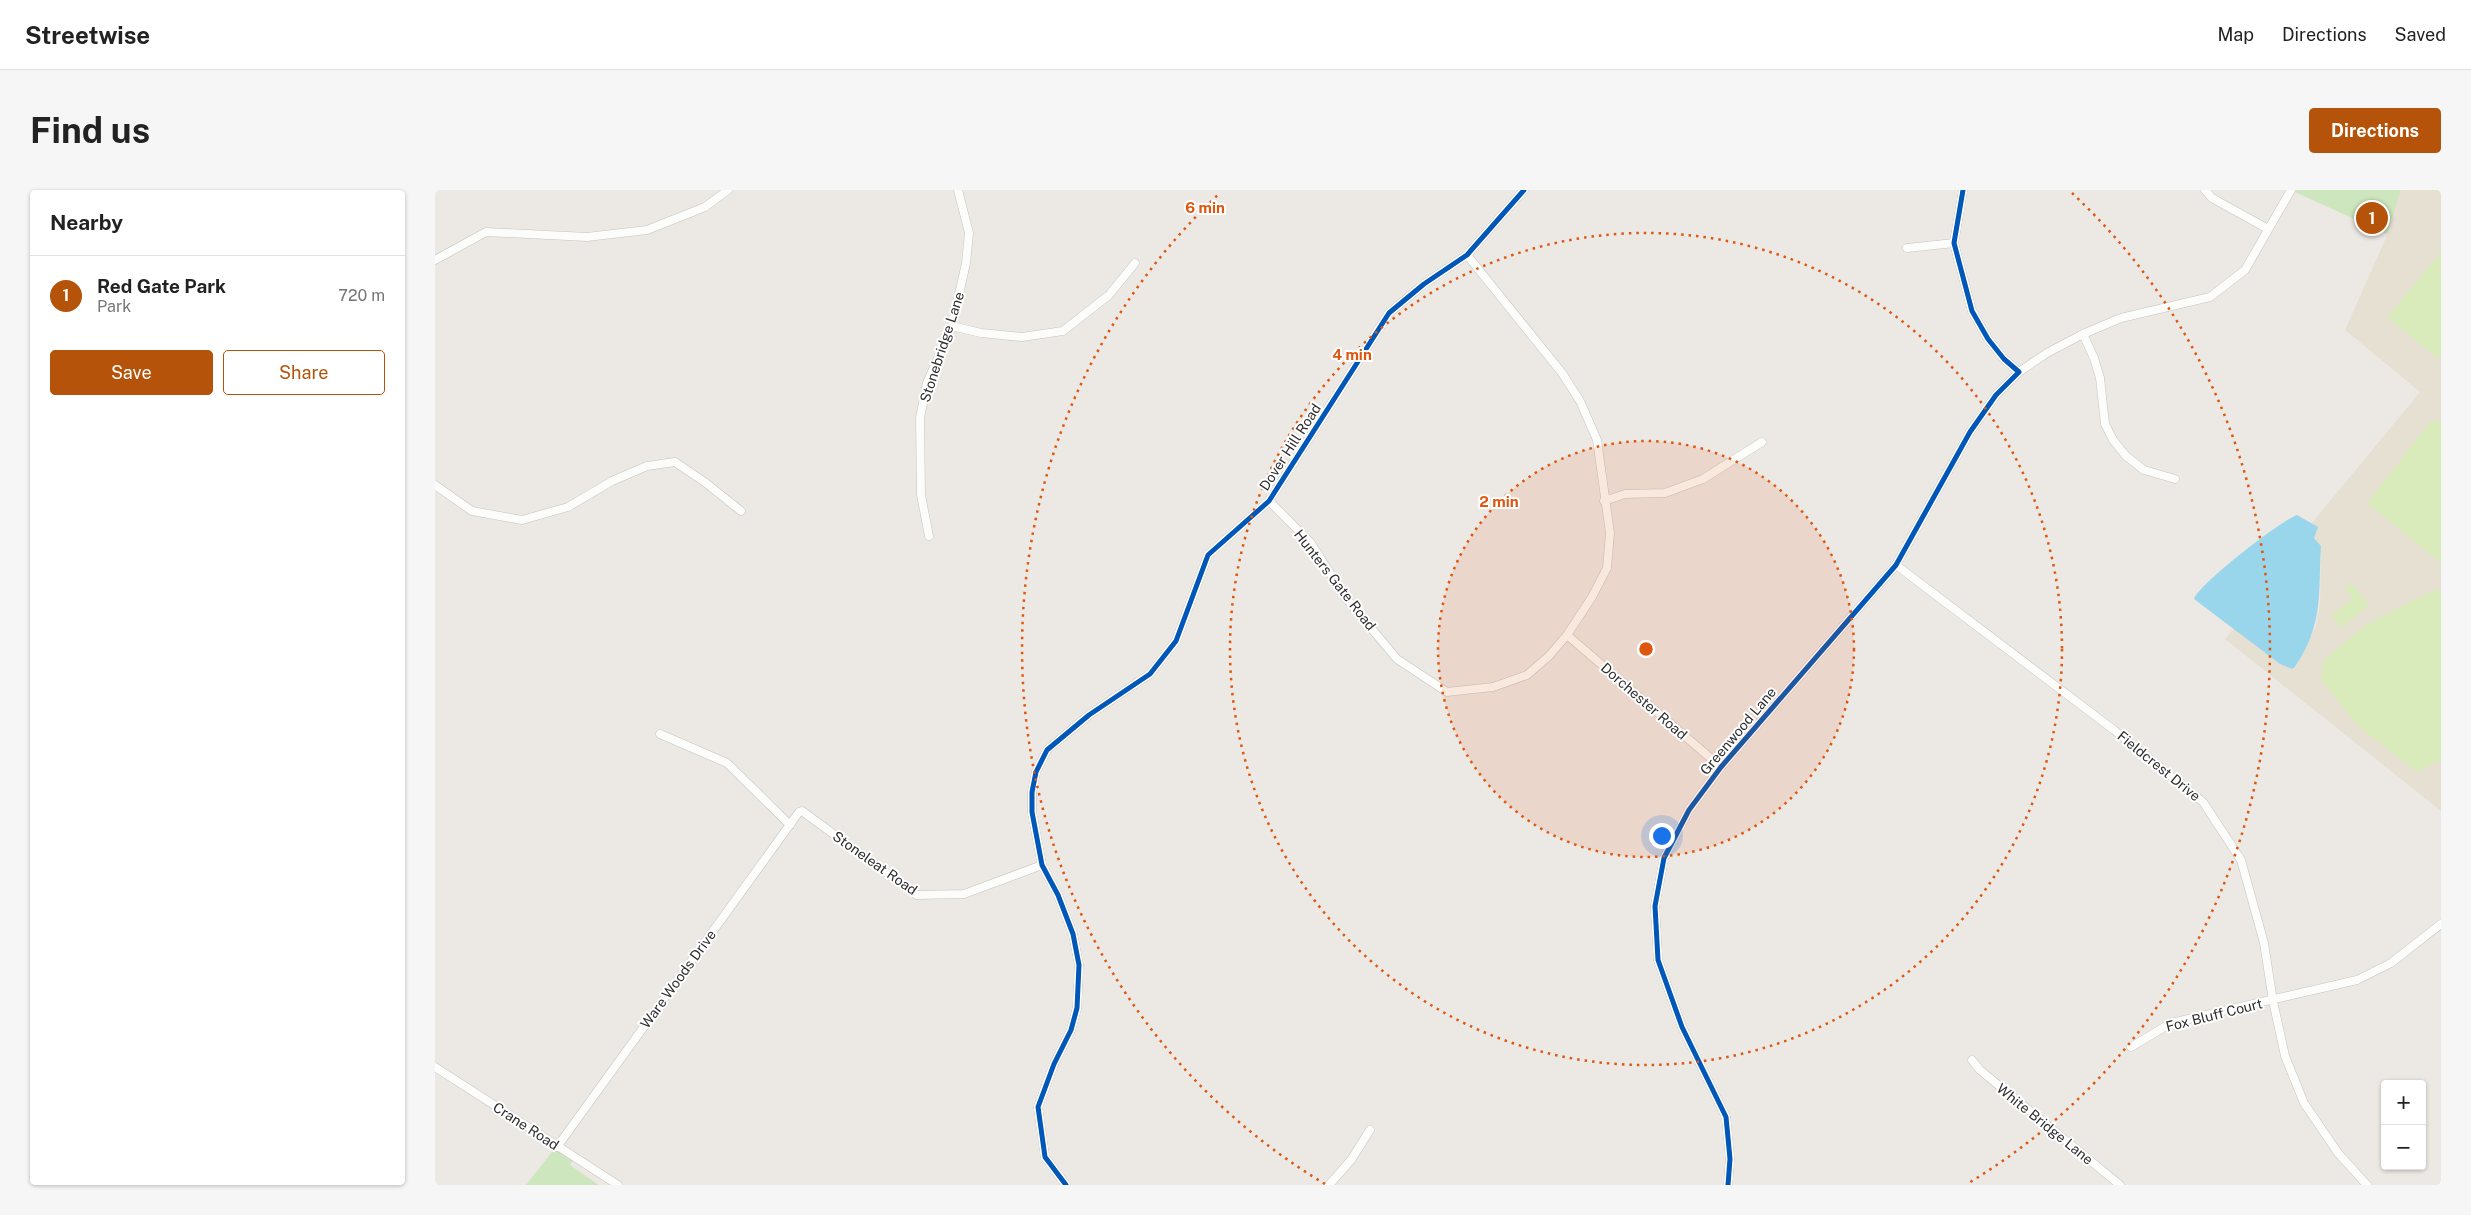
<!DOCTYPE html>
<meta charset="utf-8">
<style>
:root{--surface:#fff;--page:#f6f6f6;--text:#222;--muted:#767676;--line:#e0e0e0;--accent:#b45309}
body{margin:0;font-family:"Public Sans",sans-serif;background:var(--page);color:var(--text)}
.controls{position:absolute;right:15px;bottom:15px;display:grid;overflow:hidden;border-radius:5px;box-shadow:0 1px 4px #0004}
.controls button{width:45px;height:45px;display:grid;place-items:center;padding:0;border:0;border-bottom:1px solid var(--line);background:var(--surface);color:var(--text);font:25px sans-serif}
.you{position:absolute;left:1226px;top:645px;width:18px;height:18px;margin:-12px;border:4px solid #fff;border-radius:50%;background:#1a73e8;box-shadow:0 0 0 8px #1a73e833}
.badge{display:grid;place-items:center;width:32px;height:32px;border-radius:50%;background:var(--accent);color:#fff;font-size:16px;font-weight:700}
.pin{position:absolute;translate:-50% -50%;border:2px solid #fff;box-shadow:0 1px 5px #0006}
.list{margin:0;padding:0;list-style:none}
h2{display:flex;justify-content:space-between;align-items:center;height:65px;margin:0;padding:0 20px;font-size:21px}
h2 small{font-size:16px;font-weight:400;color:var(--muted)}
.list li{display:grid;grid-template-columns:32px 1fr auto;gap:15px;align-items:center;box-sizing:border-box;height:80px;padding:0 20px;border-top:1px solid var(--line)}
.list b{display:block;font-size:19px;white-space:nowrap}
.list p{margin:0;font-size:16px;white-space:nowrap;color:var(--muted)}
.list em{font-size:16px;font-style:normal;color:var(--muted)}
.actions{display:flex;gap:10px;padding:15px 20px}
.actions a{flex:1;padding:11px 0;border:1px solid var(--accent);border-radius:5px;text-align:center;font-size:18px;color:var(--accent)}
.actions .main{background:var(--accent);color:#fff}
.map{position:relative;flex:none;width:2006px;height:995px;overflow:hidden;border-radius:5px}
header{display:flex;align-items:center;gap:30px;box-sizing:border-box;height:70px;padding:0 25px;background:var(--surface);border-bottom:1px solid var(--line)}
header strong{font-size:24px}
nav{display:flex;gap:28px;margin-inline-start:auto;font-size:18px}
.intro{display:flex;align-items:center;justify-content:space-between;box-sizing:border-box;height:120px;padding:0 30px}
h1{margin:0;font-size:35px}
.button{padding:12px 22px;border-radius:5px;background:var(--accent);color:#fff;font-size:18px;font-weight:700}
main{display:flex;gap:30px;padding:0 30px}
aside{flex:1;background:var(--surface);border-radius:5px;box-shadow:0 1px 4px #0004}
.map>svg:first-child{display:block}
.education{fill:#e6e0d3}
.green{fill:#cee6be}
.pitch{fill:#d9eabb}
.water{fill:#99d6ec}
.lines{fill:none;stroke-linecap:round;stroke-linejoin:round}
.minor-casing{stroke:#c5c4c5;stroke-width:9}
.minor{stroke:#fcfcfb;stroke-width:8}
.cycleway-casing{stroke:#fff;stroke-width:8}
.cycleway{stroke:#0057b8;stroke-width:5}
.ring{fill:none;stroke:#df570e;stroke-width:2.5;stroke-dasharray:2.5 5}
.labels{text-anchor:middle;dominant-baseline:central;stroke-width:4;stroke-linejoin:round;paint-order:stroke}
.street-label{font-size:14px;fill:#2e2e2e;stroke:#fff}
.centre{fill:#df570e;stroke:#fff;stroke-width:2.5}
.ring-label{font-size:15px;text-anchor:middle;font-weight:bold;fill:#df570e;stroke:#fff;stroke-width:4;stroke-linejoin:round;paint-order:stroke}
</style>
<header>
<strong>Streetwise</strong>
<nav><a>Map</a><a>Directions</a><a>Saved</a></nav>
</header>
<div class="intro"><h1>Find us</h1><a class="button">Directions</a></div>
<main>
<aside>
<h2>Nearby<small></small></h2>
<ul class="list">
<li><span class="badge">1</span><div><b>Red Gate Park</b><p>Park</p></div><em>720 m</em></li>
</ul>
<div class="actions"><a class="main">Save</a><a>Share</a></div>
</aside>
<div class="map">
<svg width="2006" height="995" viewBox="0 0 2006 995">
<rect width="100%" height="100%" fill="#ece8e4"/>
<path class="education" d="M1966,0h40v621l-216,-172 9,-11 46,36 12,5 4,-2 20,-41 4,-22 1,-58 -7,-8v-11l-3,-3 109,-132 -75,-62 40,-90z"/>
<g class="green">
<path d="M1860,0h106l-14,44 -92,-42z"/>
<path d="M120,958l18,12 -3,5 29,20h-73z"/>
</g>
<g class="pitch">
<path d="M2006,62v103l-3,4 -51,-42z"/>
<path d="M2006,230v143l-74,-60 63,-81z"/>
<path d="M1916,392l18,23 -28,23 -10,-12 22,-18 -8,-10z"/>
<path d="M2001,399l5,3v168l-24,12 -58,-45 -38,-47 2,-19 44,-37z"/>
</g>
<path class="water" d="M1862,325l21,12 -4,11 7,8c-3,49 3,77 -26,121l-3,2 -12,-5 -86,-65c6,-16 86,-78 103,-84z"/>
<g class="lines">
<g class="minor-casing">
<g id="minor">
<path d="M1528,0l-9,53 18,68 16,28 16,20 15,13"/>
<path d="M1770,0l7,8 56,31"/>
<path d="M1472,58l47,-5"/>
<path d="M0,70l51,-28 101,5 60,-7 58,-23 23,-17"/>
<path d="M517,136l29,7 41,4 41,-6 46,-36 26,-32"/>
<path d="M1648,144l11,24 6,20 5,46 8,16 13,16 18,14 31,9"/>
<path d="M0,295l37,26 50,9 46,-13 44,-26 35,-15 28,-4 31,21 35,28"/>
<path d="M834,311l41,41 35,55 52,62 50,33 46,-5 34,-12 22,-19 18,-21 25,-38 15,-29 3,-35 -13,-93 -17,-39 -18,-28 -95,-118"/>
<path d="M1169,311l21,-7 40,-1 38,-14 59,-37"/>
<path d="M494,346l-8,-41 -1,-77 7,-35 25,-57 14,-63 3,-30 -11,-43"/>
<path d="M1461,375l218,165 89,72 38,58 23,83 9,58 12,55 19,47 34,50 29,32"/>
<path d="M1132,445l154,132"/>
<path d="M225,544l67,29 63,62"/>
<path d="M1696,857l40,-24 186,-43 34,-17 50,-39"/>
<path d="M1537,870l8,10 140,115"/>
<path d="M0,877l183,118"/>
<path d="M122,957l242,-335 3,-1 115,84 47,-1 78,-29"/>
<path d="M631,995l-21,-28 -7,-50 16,-43 17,-34 6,-22 2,-43 -6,-31 -15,-39 -16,-30 -10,-53v-20l4,-20 11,-22 42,-35 61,-41 26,-33 32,-86 61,-54 120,-188 35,-29 43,-29 57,-65"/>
<path d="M894,995l22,-25 19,-30"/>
<path d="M1293,995l2,-26 -4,-42 -44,-90 -24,-67 -3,-54 9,-48 25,-48 32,-43 175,-202 74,-133 26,-37 23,-23 28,-19 36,-19 38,-16 89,-21 35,-27 46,-80"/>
</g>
</g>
<use href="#minor" class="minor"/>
<g class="cycleway-casing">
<g id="cycleway">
<path d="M631,995l-21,-28 -7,-50 16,-43 17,-34 6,-22 2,-43 -6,-31 -15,-39 -16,-30 -10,-53v-20l4,-20 11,-22 42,-35 61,-41 26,-33 32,-86 61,-54 120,-188 35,-29 43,-29 57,-65"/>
<path d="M1293,995l2,-26 -4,-42 -44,-90 -24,-67 -3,-54 9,-48 25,-48 32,-43 175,-202 74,-133 26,-37 23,-23 -15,-13 -16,-20 -16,-28 -18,-68 9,-53"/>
</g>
</g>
<use href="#cycleway" class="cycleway"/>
</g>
<circle cx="1211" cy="459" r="208" fill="#df570e" fill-opacity=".12"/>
<g class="ring">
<circle cx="1211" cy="459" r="208"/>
<circle cx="1211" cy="459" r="416"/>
<path d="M890 994A624 624 0 0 1 785 3M1637 3A624 624 0 0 1 1532 994"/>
</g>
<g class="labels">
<g class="street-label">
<text transform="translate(507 157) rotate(-72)">Stonebridge Lane</text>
<text transform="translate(855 257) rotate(-57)">Dover Hill Road</text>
<text transform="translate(900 390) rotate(52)">Hunters Gate Road</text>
<text transform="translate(1209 511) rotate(41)">Dorchester Road</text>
<text transform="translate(1303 541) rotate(-50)">Greenwood Lane</text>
<text transform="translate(1724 576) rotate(39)">Fieldcrest Drive</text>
<text transform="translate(440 673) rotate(35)">Stoneleat Road</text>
<text transform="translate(243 789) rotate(-54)">Ware Woods Drive</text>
<text transform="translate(1779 825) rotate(-14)">Fox Bluff Court</text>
<text transform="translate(1610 934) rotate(39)">White Bridge Lane</text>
<text transform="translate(91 936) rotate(33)">Crane Road</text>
</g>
</g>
<circle cx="1211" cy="459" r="8" class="centre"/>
<g class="ring-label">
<text x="770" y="23">6 min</text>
<text x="917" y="170">4 min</text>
<text x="1064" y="317">2 min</text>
</g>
</svg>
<div class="controls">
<button>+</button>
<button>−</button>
</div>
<div class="you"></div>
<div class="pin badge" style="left:1937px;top:28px">1</div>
</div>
</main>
